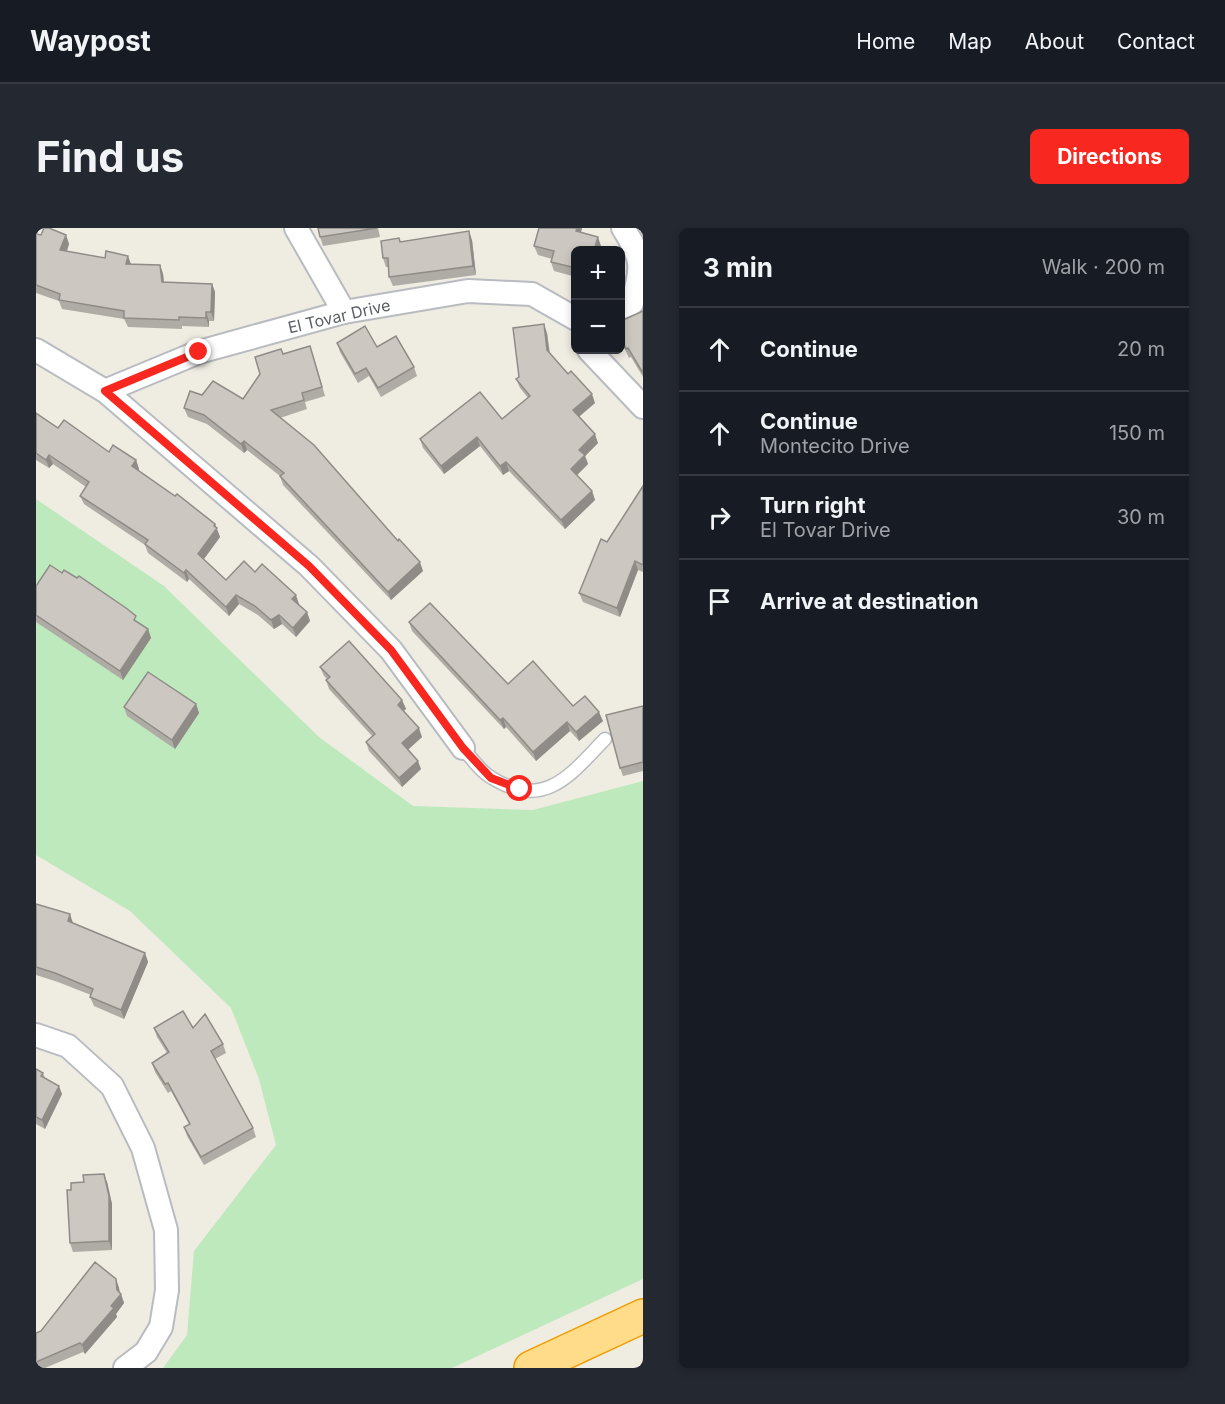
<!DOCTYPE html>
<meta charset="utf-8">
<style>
:root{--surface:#171b24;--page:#242831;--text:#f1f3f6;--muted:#9ea1a6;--line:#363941;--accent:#f8271f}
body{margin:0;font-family:Inter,sans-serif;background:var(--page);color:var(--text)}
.controls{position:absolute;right:18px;top:18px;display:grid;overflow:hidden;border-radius:9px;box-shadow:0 3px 9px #0003}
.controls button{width:54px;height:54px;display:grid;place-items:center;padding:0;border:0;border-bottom:2px solid var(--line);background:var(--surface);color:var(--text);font:30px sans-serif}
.stop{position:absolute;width:18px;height:18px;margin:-14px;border:4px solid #f8271f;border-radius:50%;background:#fff}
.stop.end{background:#f8271f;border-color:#fff;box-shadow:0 2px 6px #0008}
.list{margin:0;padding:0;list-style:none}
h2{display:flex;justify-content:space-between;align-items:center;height:78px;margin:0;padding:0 24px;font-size:26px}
h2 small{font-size:20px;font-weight:400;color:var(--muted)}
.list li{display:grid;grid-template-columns:39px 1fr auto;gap:18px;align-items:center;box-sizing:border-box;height:84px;padding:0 24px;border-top:2px solid var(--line)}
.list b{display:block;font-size:22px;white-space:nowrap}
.list p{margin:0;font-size:20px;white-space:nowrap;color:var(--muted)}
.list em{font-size:20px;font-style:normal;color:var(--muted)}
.icon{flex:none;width:33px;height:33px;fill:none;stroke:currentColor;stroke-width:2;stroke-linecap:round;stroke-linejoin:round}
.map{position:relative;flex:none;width:607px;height:1140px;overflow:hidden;border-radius:9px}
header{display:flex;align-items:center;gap:36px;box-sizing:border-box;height:84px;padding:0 30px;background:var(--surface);border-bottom:2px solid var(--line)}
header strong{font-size:28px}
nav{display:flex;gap:33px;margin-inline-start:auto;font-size:21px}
.intro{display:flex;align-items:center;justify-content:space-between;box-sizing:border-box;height:144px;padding:0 36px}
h1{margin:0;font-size:42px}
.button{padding:15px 27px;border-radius:9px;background:var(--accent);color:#fff;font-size:21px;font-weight:700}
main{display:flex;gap:36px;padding:0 36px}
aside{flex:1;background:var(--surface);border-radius:9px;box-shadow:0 3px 9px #0003}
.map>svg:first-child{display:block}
.green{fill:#bee9bc}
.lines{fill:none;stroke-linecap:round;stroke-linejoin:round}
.lane-casing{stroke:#b8bbc0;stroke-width:15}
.street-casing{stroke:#b8bbc0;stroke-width:26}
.highway-casing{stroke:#f19c00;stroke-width:36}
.lane{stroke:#fff;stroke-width:12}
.street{stroke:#fff;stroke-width:22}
.highway{stroke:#ffdc89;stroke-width:33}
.wall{fill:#afaca6}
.shaded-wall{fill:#8f8c87}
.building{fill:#ccc8c1;stroke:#8f8c87;stroke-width:1.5}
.route{stroke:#f8271f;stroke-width:8}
.labels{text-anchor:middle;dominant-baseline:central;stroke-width:4.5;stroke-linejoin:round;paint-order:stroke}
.street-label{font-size:16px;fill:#5b5f65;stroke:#fff}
</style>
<header>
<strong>Waypost</strong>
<nav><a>Home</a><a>Map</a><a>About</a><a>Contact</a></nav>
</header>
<div class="intro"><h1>Find us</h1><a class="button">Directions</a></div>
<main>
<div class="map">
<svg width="607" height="1140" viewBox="0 0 607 1140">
<rect width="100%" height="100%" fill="#efece2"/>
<path class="green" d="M0,271l128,87 155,151 94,69 120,4 110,-29v498l-191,89h-289l24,-33 7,-84 82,-106 -17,-66 -28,-71 -101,-97 -94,-56z"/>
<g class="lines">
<g class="lane-casing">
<path id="lane" d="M427,520c8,10 18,24 29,30 53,33 79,-4 113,-39"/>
</g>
<g class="street-casing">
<g id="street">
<path d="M260,0l48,84"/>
<path d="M584,80l12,-5c11,-36 11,-44 -9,-75"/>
<path d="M0,122l69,41 204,175 82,84 72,98"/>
<path d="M553,122l54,57"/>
<path d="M69,163l94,-39 145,-40 124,-21 64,3 44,25"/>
<path d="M0,807l32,11 44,40 31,62 23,82 1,60 -6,37 -15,25 -21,16"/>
</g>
</g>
<g class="highway-casing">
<path id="highway" d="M495,1140l112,-52"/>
</g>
<use href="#lane" class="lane"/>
<use href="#street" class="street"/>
<use href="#highway" class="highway"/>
</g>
<g class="wall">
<path d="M282,0h60l2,9 -57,9 -3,-9z"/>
<path d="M503,0h43l-1,4 20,14 -1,4h-24v27l-22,-6 -3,-9 1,-3 -14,-4 -4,-9z"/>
<path d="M0,6l5,1h25l3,9 -2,7 64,13 29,1 3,9 1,8 48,2 3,8 -1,29h-5v6l-27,-1v3l-54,-2 -4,-8 -62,-10 -3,-8 -23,-8z"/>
<path d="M363,10l2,4 71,-2 4,35 -83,11 -4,-9 -1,-10h-2l-3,-9z"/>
<path d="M607,83v66l-12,-20 -2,1 -8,-17v-20z"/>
<path d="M511,105l3,20 45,50 -16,14 19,26 -13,13 3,8 -11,11 15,16 3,9 -30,29 -56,-58 -6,4 -23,-29 -36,28 -21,-26 -3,-9 82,-20 26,-21 -8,-10 -4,-9 3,-2z"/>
<path d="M301,115l40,4 37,20 3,9 -36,21 -12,-21 -11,7 -18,-31z"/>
<path d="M247,126l30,1 12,41 -20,6 2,7 -27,9 143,153 -32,29 -108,-115 -3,-9 -33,-26 -3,3 -37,-29 -19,-7 -4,-9 18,-13 41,4z"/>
<path d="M0,185l22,15 51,24 27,8 3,9 -1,2 77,53 5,13 -16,22 22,21 29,-8 44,32 8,8 3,9 -14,16 -14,-13 -8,5 -16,-14 -19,-11 -10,12 -40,-37 -2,3 -39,-29 -3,-8 -61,-41 -4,-8 6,-9 -33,-23 -4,4 -13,-8z"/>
<path d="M607,258v86l-5,-2 -18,47 -37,-15 -4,-9 28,-51z"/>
<path d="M0,358l102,36 10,7 3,9 -28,42 -87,-58z"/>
<path d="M373,394l99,62 65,22 30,15 -24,20 -9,-10 -34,30 -30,-34 -2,2 -92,-98z"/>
<path d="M284,439l82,33 4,9 -3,2 19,26 -14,13 13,19 -19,18 -33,-36 -3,-9 6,-6 -43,-47 -3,-9 1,-1 -3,-3z"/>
<path d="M160,476l3,9 -24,36 -48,-33 -3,-9z"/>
<path d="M607,478v65l-20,5 -3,-8z"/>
<path d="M0,676l37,19 72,30 3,9 -24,57 -30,-13 -4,-9 1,-2 -33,-13 -22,-7z"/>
<path d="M118,800h39l30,16 3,9 -11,6 38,69 3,9 -52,28 -17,-29 -3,-9 5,-3 -18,-33 -3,2 -13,-21 -3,-9 15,-10 -10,-16z"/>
<path d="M0,841l7,4 2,5 17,16 -17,35 -9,-5z"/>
<path d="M71,954l5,22v46l-39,2 -3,-9z"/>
<path d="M80,1051l3,9 1,5 1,1 3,9 -8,11 1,3 -32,37 -2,-2 -38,16h-9v-35l5,-2z"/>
</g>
<g class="shaded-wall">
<path d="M541,0h5l-3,12 -3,-9z"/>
<path d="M433,3l3,9 4,35 -3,-9z"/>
<path d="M30,7l3,9 -5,15 -4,-9z"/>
<path d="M562,9l3,9 -1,4h-6z"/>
<path d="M92,28l3,8h-5z"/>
<path d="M124,37l3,9 2,17 -3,-9z"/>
<path d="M176,56l3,8 -1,29 -3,-9z"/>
<path d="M170,84l3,9v6l-3,-9z"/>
<path d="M508,96l3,9 3,26 -3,-9z"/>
<path d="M556,166l3,9 -19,16 -3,-9z"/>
<path d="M559,206l3,9 -13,13 3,8 -14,14 -3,-9 8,-19z"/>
<path d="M441,209l3,9 -36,28 -3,-8z"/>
<path d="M208,213l3,9 -3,3 -3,-9z"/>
<path d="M13,227l4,9 -4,4 -3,-8z"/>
<path d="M100,232l3,9 -4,6 -3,-9z"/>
<path d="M470,234l3,9 -6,4 -3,-9z"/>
<path d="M556,263l3,9 -30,29 -4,-9z"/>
<path d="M179,296l5,13 -19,26 -3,-9z"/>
<path d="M599,333l3,9 -18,47 -3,-9z"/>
<path d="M384,334l3,9 -32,29 -3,-8z"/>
<path d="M150,342l3,9 -2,3 -3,-9z"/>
<path d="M200,367l3,9 -10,12 -3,-9z"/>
<path d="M260,367l3,9 -4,4 -3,-9z"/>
<path d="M271,384l3,9 -14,16 -3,-9z"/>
<path d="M243,387l3,9 -8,5 -3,-9z"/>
<path d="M112,401l3,9 -28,42 -3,-9z"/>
<path d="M366,472l4,9 -5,4 -3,-8z"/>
<path d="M160,476l3,9 -24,36 -3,-9z"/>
<path d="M563,484l4,9 -24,20 -3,-9z"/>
<path d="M467,490l3,9 -2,2 -4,-9z"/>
<path d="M531,494l3,9 -34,30 -3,-9z"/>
<path d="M383,500l3,9 -17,15 -3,-9z"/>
<path d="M382,533l3,8 -19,18 -3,-9z"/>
<path d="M34,686l3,9 -5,-2z"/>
<path d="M109,725l3,9 -24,57 -3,-9z"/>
<path d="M23,858l3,8 -17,35 -3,-9z"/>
<path d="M68,946l3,8 5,22v46l-3,-9z"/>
<path d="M80,1051l3,9 1,8 1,-2 3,9 -8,11 1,3 -32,37 -3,-9 29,-39 6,-16z"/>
</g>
<g class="building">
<path d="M8,0h5l17,7 -6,15 45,8 1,-7 22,5 -2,8 34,1 2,17 50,2 -1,28h-5v6l-27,-1v3l-55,-2v-7l-65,-11 1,-6 -24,-9v-51l5,1z"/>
<path d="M282,0h59l-57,9z"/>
<path d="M503,0h38l-1,3 22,6 -4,13h-18v18l-25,-6 3,-11 -20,-5z"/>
<path d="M433,3l4,35 -84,11 -1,-19h-5l-2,-17 18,-3 1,4z"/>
<path d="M607,83v62l-15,-25 -2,1 -5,-11v-17z"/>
<path d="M508,96l3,26 21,24 3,-3 21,23 -19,16 22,24 -16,16 6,5 -14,14 21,22 -31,29 -55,-58 -6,4 -23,-29 -36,29 -21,-27 60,-47 22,27 28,-23 -14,-17 3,-2 -6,-49z"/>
<path d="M329,98l12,21 19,-11 18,31 -36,21 -12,-20 -11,6 -18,-31z"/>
<path d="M274,118l12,41 -20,6 2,7 -33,10 43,35 84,96 1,-2 21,23 -32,30 -108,-116 4,-3 -40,-32 -3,3 -37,-29 -20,-7 6,-17 12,4 11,-14 30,18 17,-25 -5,-17 26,-8 2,5z"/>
<path d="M0,185l22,15 6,-8 45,32 4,-7 23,15 -4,6 43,30 2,-2 38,30 -1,2 3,2 -19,26 28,26 18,-19 11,11 7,-8 34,31 -4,4 15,13 -14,16 -14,-13 -8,5 -16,-14 -19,-11 -10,12 -40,-37 -2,3 -39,-29 3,-4 -68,-44 9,-14 -40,-27 -3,5 -10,-7z"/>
<path d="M607,258v79l-8,-4 -18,47 -38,-15 22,-54 6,3z"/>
<path d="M14,337l12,8 2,-3 13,8 2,-2 47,32 10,8 -2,4 14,9 -28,42 -84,-56v-29z"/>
<path d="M394,375l78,81 25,-23 40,45 12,-10 14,16 -23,20 -9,-10 -34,30 -30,-34 -3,2 -91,-98z"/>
<path d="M313,413l53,59 -4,5 21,23 -17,15 16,18 -19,17 -33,-36 9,-8 -49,-54 4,-3 -10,-10z"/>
<path d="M112,444l48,32 -24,36 -48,-33z"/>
<path d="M607,478v56l-23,6 -14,-53z"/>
<path d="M0,676l34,10 -2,7 77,32 -24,57 -31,-13 3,-8 -38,-16 -19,-6z"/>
<path d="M147,783l10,17 12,-14 18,30 -12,7 42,77 -52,29 -17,-30 6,-3 -22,-41 -3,1 -13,-21 17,-11 -15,-24z"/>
<path d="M0,841l7,4 -2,3 18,10 -17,34 -6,-3z"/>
<path d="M68,946l5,22v45l-39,2 -3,-53h4v-7l13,-1 -1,-7z"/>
<path d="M59,1034l21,17 1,11 4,4 -10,12 3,2 -32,37 -2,-2 -44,19v-29l5,-2z"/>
</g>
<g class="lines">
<path class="route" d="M163,124l-94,39 204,175 82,84 72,98 28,30 29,11"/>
</g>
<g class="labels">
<g class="street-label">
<text transform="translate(303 88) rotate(-13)">El Tovar Drive</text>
</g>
</g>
</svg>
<div class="controls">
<button>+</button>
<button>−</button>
</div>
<div class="stop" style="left:484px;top:561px"></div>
<div class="stop end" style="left:163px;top:124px"></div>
</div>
<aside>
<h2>3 min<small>Walk · 200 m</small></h2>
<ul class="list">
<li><svg class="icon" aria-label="ahead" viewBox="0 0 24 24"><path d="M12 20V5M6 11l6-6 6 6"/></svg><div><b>Continue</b></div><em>20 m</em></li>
<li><svg class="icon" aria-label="ahead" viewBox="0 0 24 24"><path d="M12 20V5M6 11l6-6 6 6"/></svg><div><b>Continue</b><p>Montecito Drive</p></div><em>150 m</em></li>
<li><svg class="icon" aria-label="right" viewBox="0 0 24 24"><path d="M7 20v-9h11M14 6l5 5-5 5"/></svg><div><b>Turn right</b><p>El Tovar Drive</p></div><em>30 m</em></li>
<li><svg class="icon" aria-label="arrive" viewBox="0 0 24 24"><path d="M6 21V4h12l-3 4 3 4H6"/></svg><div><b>Arrive at destination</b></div></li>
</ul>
</aside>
</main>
